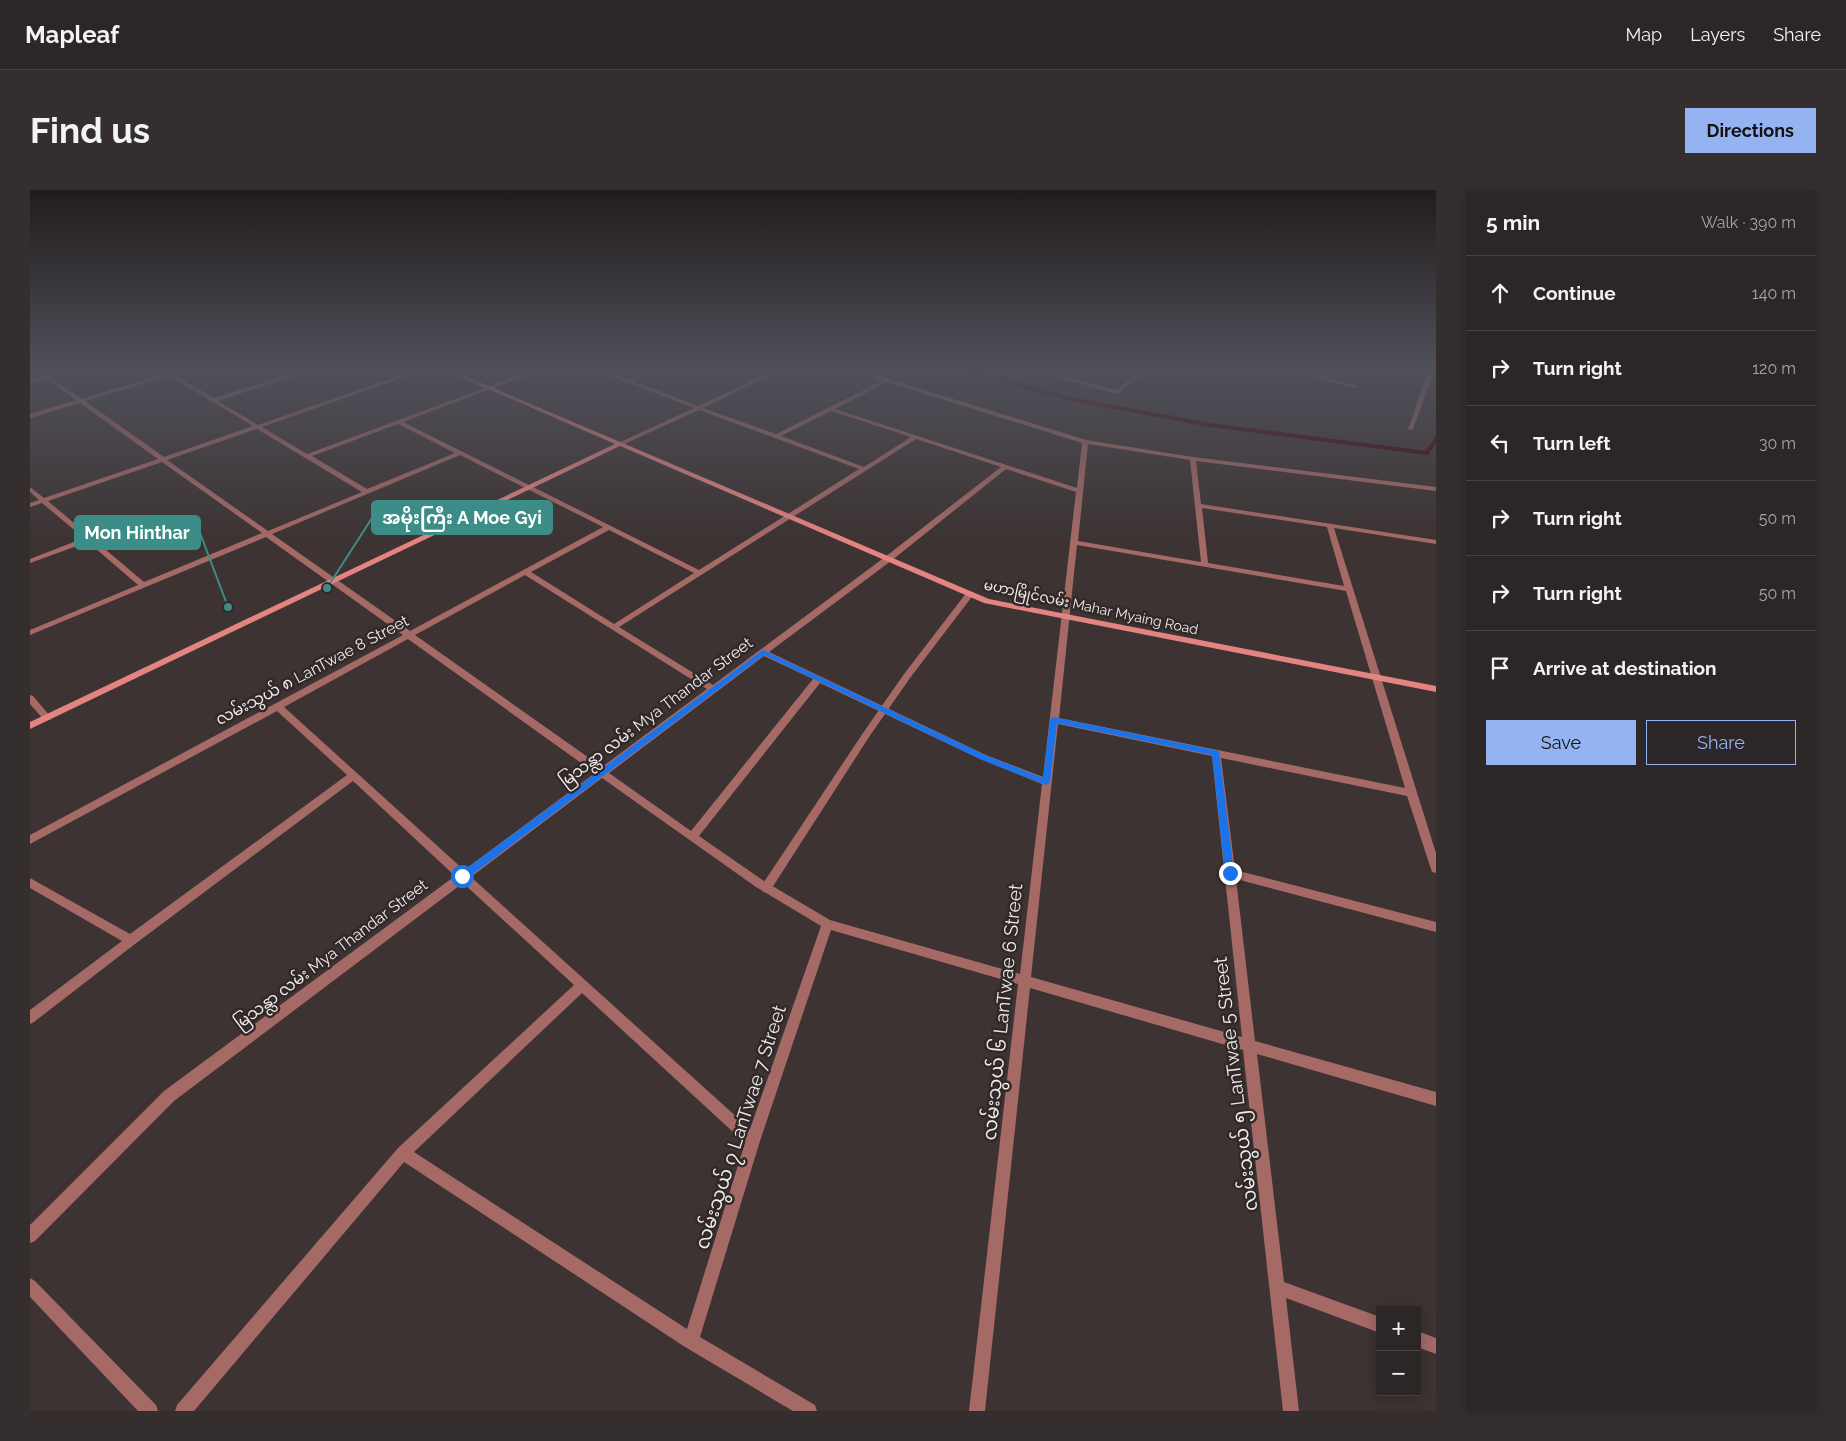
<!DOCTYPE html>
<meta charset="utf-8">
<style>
:root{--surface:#2d2626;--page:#352e2e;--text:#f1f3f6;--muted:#a7a5a7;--line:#484343;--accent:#95b2f1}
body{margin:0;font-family:Raleway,"Noto Sans Myanmar",sans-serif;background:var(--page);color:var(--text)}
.controls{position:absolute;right:15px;bottom:15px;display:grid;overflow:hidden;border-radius:0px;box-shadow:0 2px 12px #0003}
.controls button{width:45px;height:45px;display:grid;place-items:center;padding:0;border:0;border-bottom:1px solid var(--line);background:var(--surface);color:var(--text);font:25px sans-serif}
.stop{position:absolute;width:15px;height:15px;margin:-11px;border:4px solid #1a73e8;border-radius:50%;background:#fff}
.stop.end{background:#1a73e8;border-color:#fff;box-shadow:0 1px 5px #0008}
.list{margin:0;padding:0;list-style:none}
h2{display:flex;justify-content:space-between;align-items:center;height:65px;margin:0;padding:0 20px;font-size:21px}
h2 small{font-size:16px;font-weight:400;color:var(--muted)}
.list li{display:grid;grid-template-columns:32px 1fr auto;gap:15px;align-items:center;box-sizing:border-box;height:75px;padding:0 20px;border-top:1px solid var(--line)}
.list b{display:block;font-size:19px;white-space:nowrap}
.list em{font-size:16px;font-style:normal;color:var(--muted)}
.actions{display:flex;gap:10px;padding:15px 20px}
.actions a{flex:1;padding:11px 0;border:1px solid var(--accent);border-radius:0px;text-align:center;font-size:18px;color:var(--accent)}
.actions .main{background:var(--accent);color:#111}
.icon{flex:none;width:28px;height:28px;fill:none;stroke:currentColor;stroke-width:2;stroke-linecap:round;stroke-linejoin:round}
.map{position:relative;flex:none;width:1406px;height:1221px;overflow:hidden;border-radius:0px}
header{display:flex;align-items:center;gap:30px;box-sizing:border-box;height:70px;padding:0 25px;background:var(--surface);border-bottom:1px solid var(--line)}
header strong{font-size:24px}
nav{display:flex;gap:28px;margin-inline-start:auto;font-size:18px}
.intro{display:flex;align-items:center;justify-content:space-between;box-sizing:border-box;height:120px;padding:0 30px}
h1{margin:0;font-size:35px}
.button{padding:12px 22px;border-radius:0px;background:var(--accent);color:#111;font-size:18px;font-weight:700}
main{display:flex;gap:30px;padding:0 30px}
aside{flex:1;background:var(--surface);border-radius:0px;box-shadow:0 2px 12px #0003}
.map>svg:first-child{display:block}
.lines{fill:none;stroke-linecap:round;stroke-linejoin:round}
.stream{stroke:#3d0107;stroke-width:4}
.lane{fill:#a56966;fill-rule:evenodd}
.street{fill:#a56966;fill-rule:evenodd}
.secondary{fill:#e38480;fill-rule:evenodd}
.route{fill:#1a73e8}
.labels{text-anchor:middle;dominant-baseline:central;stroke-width:5;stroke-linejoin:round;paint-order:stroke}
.far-street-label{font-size:14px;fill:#f0eaea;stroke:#312928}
.street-label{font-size:16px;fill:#f0eaea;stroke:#312928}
.near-street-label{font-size:19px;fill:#f0eaea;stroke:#312928}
.leader{fill:none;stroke:#3c8d87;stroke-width:2}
.callout-dot{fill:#3c8d87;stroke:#312928;stroke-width:2}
.callout{fill:#3c8d87;stroke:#3c8d87;stroke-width:2}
.callout-label{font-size:18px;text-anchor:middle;font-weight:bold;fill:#fff}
</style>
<header>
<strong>Mapleaf</strong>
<nav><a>Map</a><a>Layers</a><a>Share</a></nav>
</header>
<div class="intro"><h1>Find us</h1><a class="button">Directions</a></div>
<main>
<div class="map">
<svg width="1406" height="1221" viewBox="0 0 1406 1221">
<rect width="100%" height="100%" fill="#3c3332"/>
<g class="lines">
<path class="stream" d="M931,179l115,31 134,25 217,28 9,-14"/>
<g class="lane">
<path d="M1401,179l3,2 -21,58 -5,1 20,-59z"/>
<path d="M937,402h6l1,2 -64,84 -41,59 -99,154 -4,2 -4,-2 -1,-3 1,-3 101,-152 41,-59z"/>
</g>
<g class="street">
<path d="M4,179h6l8,6 21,-6h9l-27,9 31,21 99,-30h9l-16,6 40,23 92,-29h9l-97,32 40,24 161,-56h8l-165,58 45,27 229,-85h8l-141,53 296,148 160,-101 -160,-59 -79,36h-4v-2l78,-36 -102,-39h8l28,11 23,-11h7l-25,12 65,25 79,-37h7l-81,39 73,26 106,-53 -34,-12h9l229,71 107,17 243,30v4l-240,-30 5,43 235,36v4l-102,-16 102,325v20l-4,-1 -1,-3 -24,-73 -186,-38 14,112 201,52v10l-200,-53 19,162 181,51v14l-179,-52 27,228 96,35v16l-94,-35 13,113h-16l-40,-361 -213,-62 -45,423h-16l49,-427 -187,-54 -71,211 -60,196 115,68 2,6h-24l-108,-64 -281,-185 -210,249h-19l2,-6 221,-257 176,-163 -111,-102 -289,218 -139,140 -5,2v-18l134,-134 291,-215 -102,-95 -218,163 -101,78 -4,2v-14l92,-69 -92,-53v-10l100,56 217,-159 -70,-64 -247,133v-9l373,-200 -137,-98 -236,98v-5l108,-45 -50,-43 -58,21v-4l54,-21 -42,-35 -12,4v-4l9,-3 -9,-8v-5l14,11 114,-39 -78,-56 -50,15v-4l46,-14 -29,-21 -17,5v-4l13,-3zM139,186l84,50 -89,31 -79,-56zM857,192l195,61 -5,45 -242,-79zM801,221l80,26 -47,30 -83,-31zM368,234l57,29 -88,36 -55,-33zM227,239l105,63 -94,39 -101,-71zM886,249l85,28 -116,90 -172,128 -94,-58zM1058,254l102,16 11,102 -123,-21zM430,265l143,72 -193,104 -138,-97zM132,272l100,71 -118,49 -96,-81zM976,279l70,23 -33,285 -57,-22 -217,-103 122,-91zM1172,318l125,19 17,59 -136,-23zM579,340l85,43 -80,51 -83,-52zM1047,355l269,46 59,197 -346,-70zM495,385l182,114 -105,78 -187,-132zM378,449l187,134 -131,97 -180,-163zM734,466l49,23 -122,152 -82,-58zM790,493l160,76 62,25 -22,190 -190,-54 -66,-39 -65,-45zM1028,534l154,32 30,281 -211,-60zM572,588l154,109 65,39 -71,203 -279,-252zM552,803l163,150 -58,186 -273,-177z"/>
<path d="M998,179h10l78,21 27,-21h6l-32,25z"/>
<path d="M1251,179h11l66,17 -3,2z"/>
<path d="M1393,179l13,1v4l-13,-4z"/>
<path d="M0,505l3,1 17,20 2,2 -2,2h-6l-14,-16z"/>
<path d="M0,1088l5,3 121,124 2,6h-20l-108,-114z"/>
<path d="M1387,1141l19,7v16l-19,-7z"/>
</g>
<path class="secondary" d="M412,179h7l540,230 447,87v6l-452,-89 -364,-157 -590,283v-7l585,-278z"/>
</g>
<linearGradient id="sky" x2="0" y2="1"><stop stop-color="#211c1c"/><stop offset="0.51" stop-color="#50505a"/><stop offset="1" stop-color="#50505a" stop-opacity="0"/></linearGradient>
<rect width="1406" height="350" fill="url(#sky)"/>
<path class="route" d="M733,460l222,105 58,23 7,-58 3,-3 166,34 15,122 -4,4 -5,-4 -13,-118 -155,-32 -7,59 -4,3 -66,-26 -216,-104 -298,224h-7v-5z"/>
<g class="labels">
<g class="far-street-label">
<text transform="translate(1061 417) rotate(12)">မဟာမြိုင်လမ်း Mahar Myaing Road</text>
</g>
<g class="street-label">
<text transform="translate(282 480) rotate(-28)">လမ်းသွယ် ၈ LanTwae 8 Street</text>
<text transform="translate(626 522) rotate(-37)">မြသန္လာ လမ်း Mya Thandar Street</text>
<text transform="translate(301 764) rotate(-37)">မြသန္လာ လမ်း Mya Thandar Street</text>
</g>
<g class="near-street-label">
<text transform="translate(972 822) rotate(-84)">လမ်းသွယ် ၆ LanTwae 6 Street</text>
<text transform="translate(1205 894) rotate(-97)">လမ်းသွယ် ၅ LanTwae 5 Street</text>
<text transform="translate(710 937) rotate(-72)">လမ်းသွယ် ၇ LanTwae 7 Street</text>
</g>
</g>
<path class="leader" d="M297 398L342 328M198 417L170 343"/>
<g class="callout-dot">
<circle cx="297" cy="398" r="5"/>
<circle cx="198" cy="417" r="5"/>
</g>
<g class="callout">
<rect x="342" y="311" width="180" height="33" rx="5"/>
<rect x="45" y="326" width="125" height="33" rx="5"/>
</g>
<g class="callout-label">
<text x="432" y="334">အမိုးကြီး A Moe Gyi</text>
<text x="107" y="349">Mon Hinthar</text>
</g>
</svg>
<div class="controls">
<button>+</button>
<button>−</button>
</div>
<div class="stop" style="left:432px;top:686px"></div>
<div class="stop end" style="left:1200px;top:683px"></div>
</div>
<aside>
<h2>5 min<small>Walk · 390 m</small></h2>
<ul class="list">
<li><svg class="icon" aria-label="ahead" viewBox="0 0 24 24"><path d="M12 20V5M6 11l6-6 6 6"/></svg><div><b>Continue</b></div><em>140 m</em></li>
<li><svg class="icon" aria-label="right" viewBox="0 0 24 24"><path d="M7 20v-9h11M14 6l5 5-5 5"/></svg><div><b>Turn right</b></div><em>120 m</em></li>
<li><svg class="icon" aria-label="left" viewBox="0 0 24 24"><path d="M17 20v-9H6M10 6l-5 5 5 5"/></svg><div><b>Turn left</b></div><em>30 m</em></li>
<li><svg class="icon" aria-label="right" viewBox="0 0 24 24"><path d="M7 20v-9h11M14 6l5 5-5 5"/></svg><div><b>Turn right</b></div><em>50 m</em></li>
<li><svg class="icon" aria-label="right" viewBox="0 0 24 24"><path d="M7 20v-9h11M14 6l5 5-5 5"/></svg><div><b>Turn right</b></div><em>50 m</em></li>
<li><svg class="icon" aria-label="arrive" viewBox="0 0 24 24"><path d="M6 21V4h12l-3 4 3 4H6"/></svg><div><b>Arrive at destination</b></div></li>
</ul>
<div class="actions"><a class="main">Save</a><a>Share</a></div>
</aside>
</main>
